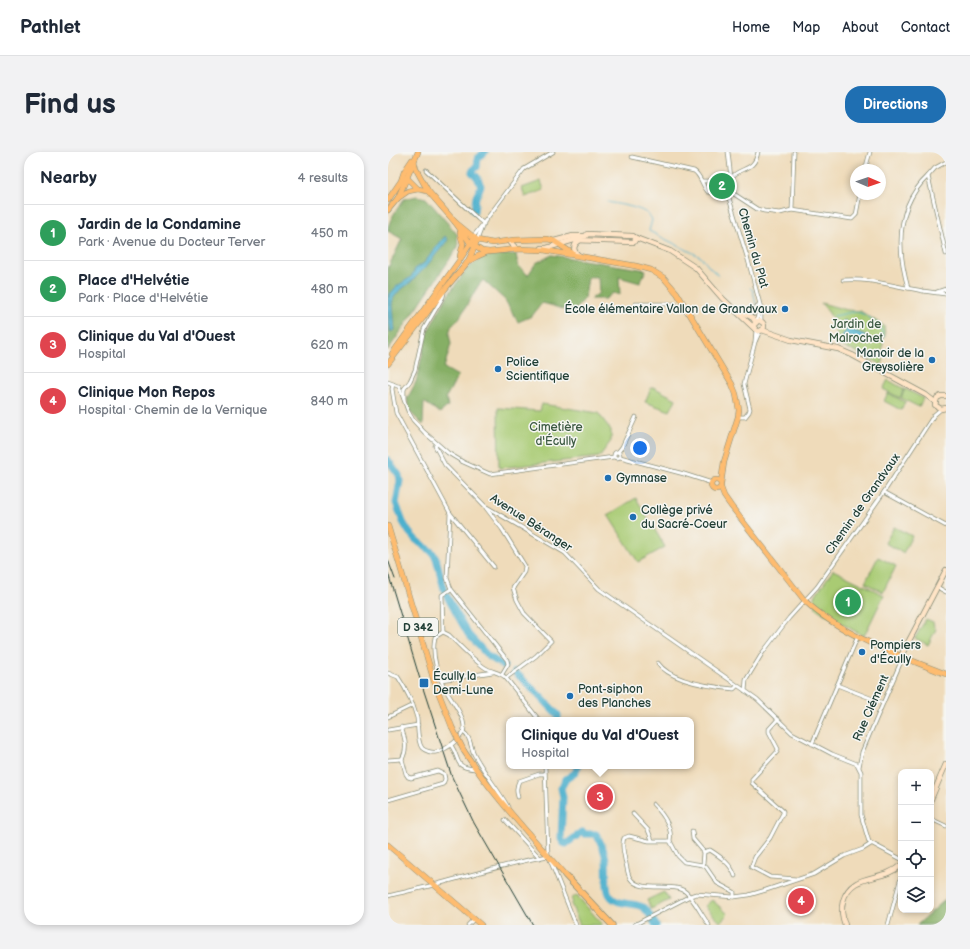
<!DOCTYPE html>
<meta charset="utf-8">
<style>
:root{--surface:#fff;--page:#f2f2f3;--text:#1f2937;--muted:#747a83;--line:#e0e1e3;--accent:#1f6fb2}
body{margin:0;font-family:"Balsamiq Sans",sans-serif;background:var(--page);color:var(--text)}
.controls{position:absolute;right:12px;bottom:12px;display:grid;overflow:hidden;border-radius:8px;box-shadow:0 2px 6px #0003}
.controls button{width:36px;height:36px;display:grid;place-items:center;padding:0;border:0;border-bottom:1px solid var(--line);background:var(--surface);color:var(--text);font:20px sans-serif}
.compass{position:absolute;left:462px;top:12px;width:36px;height:36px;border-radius:50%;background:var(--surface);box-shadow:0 2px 6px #0003;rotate:92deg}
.you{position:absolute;left:252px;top:296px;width:14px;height:14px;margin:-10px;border:3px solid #fff;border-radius:50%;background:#1a73e8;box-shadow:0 0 0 6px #1a73e833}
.badge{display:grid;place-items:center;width:26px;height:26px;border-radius:50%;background:var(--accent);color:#fff;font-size:13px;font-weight:700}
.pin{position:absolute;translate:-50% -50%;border:2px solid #fff;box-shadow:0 1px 4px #0006}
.popup{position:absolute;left:118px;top:565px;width:188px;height:52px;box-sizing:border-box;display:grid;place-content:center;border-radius:8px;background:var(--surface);filter:drop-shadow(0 1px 3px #0005);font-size:13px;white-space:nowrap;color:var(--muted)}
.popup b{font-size:15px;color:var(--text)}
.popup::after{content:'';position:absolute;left:50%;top:100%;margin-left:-8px;border:8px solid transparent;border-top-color:var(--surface)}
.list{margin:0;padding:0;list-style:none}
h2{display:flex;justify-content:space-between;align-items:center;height:52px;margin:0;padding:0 16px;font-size:17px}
h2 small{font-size:13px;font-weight:400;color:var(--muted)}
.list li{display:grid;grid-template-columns:26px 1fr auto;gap:12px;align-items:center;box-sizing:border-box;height:56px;padding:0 16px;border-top:1px solid var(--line)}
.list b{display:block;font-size:15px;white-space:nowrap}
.list p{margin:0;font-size:13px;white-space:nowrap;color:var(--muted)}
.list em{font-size:13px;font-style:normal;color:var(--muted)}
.icon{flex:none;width:22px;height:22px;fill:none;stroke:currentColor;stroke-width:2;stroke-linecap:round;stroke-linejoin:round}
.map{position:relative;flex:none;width:558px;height:773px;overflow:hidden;border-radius:16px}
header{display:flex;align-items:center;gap:24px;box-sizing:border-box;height:56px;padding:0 20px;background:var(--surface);border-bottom:1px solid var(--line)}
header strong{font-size:19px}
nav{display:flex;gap:22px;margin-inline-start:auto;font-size:14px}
.intro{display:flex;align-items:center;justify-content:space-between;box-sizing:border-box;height:96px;padding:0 24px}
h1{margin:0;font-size:28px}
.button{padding:10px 18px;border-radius:16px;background:var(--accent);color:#fff;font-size:14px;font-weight:700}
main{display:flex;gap:24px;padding:0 24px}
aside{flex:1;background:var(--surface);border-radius:16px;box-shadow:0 2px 6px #0003}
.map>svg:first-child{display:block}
.green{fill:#a9cb73;stroke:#648454}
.forest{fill:#86af65;stroke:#52764c}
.water{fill:#4eb0cd;stroke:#367680}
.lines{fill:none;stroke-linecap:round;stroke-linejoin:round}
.stream{stroke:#4eb0cd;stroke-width:1}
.river{stroke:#4eb0cd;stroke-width:7}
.street-casing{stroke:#878c77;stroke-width:4.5}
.secondary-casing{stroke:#878c77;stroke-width:6}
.primary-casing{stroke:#878c77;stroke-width:6}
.highway-casing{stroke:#878c77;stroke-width:7}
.street{stroke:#fff;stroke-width:3}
.secondary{stroke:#ffe4c6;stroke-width:4.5}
.primary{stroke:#febc70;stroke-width:5}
.highway{stroke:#febc70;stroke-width:5.5}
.rail{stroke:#1f3d34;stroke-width:1}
.primary-bridge-casing{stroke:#878c77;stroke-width:6;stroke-linecap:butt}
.primary-bridge{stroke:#febc70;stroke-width:5}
.poi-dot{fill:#1f6fb2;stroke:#f6f6f2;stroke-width:1.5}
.labels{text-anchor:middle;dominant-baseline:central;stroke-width:3;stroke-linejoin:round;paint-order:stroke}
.shield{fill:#f6f6f2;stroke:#60746d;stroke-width:1}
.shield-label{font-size:11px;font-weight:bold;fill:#1f3d34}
.street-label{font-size:12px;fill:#1f3d34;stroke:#f6f6f2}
.poi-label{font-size:12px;fill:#1f3d34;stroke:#f6f6f2;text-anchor:start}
.park-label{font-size:12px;fill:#3b5941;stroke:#f6f6f2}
</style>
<header>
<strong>Pathlet</strong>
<nav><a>Home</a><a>Map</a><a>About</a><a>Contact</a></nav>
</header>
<div class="intro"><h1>Find us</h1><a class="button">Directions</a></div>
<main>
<aside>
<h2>Nearby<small>4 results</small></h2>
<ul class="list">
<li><span class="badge" style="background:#2e9e5b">1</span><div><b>Jardin de la Condamine</b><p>Park · Avenue du Docteur Terver</p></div><em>450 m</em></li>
<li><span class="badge" style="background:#2e9e5b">2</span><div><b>Place d'Helvétie</b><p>Park · Place d'Helvétie</p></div><em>480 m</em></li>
<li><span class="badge" style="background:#e0444e">3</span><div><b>Clinique du Val d'Ouest</b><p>Hospital</p></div><em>620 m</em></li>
<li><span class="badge" style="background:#e0444e">4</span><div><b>Clinique Mon Repos</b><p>Hospital · Chemin de la Vernique</p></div><em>840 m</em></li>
</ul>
</aside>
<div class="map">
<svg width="558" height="773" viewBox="0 0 558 773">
<rect width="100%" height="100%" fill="#f6f6f2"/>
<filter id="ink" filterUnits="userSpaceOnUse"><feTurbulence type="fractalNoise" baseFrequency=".025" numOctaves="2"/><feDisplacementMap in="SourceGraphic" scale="8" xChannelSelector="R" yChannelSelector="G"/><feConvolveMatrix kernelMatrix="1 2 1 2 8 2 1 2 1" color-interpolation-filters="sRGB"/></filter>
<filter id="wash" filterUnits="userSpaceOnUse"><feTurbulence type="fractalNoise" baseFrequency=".012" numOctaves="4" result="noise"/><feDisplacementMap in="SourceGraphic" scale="16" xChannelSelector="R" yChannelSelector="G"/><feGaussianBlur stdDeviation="0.9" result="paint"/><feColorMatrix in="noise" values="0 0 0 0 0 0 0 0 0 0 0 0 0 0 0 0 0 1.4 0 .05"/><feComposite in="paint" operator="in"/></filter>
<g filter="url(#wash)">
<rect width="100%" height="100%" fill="#efdbba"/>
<g class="green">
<path d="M153,29l3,9 -19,7 -3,-9z"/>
<path d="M433,151l26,7 13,1 24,15 1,10 -2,3 -1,26 -29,-15 -16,-5c0,-20 -3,-27 -16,-42z"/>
<path d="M500,228l16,9 -4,9 -17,-9z"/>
<path d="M265,235l23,12 -6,12 -25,-9 6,-14z"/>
<path d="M517,237l18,9 -4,9 -18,-9z"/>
<path d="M500,241l17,9 -4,8 -17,-9z"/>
<path d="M154,252l56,9 13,17v11l-12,16 -100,11 -1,-60 42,3z"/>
<path d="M248,346l29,49 -27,15 -30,-47z"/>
<path d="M506,375l18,9 -9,17 -18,-10z"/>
<path d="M490,405l18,9 -13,26 -18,-9z"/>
<path d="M445,418l51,25 -20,41 -38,-21 -10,-7 -2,-11z"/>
<path d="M538,467l7,3 1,5 2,2 -8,16 -13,-7z"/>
<path d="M276,740l5,8 -18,9 -4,-9z"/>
<path d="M189,743l2,3 24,27h-23l-9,-21 2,-2 -2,-3z"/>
<path d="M324,748l16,14 -8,8 -15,-16z"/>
</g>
<g class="forest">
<path d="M29,44l9,2 31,36 1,13 -70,103v-82l14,-29 -14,-8c0,-11 10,-23 16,-32z"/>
<path d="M128,102l2,12 10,9 8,-12 16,-8 94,15 -6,13 -21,-6 1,18 -7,-2 -8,6h-14l8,-6 -1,-16h-10l-3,21 -12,14c-11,-2 -20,-7 -31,-9l-10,13 -14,6 -13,-22 -22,-20 -5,6 -18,31 -9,10 -2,7 2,10 -7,24 14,8 -12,21 2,9 -8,7 -16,-11 -1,23 -13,-13 -3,-13 9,-17 12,-51 20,-36 19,-26 18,-13z"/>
<path d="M558,747v21c-6,-1 -10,4 -15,5 -4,0 -9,0 -14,0z"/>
</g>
<g class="water">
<path d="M57,84l3,4 -23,28 -14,14 -13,10 -5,7 -1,6 2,25 -3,2 -3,-18v-16l2,-4 7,-8 14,-9 4,-8 9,-6z"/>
<path d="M457,168l3,8 17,7 4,3 -7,5h-8l-1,1c-5,-2 -10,-3 -11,-9l5,-5 -5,-3v-5z"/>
</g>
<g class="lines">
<g class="stream">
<path d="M220,50c11,3 40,5 44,18l-3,11 52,26 9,11 9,8"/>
<path d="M362,136l3,2 3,15"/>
<path d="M446,164c7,-1 15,-4 22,-4 13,2 27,14 28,26"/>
</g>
<g class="river">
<path d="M86,59l2,-14 5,-11 -4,-9 -5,-5 1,-2 4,-3 1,-9 7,-6"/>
<path d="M0,308l11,15 1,6 -4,22 7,19 6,10 7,8 16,12 4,6 9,35 23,41 20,22 16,10"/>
<path d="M127,520l24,23 19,20v5"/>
<path d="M189,684l4,-4h2l2,2h11c4,7 9,17 10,26 1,9 -1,27 3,34 7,12 21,8 31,12 8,2 11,13 16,19"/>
<path d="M186,686l-8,6 -3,-1 -2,-5 2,-41 -2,-9 5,-9 9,-6 3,-7"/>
</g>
</g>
</g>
<g filter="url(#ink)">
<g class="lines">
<g class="street-casing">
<g id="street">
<path d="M340,0l3,26v14"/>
<path d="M244,5l62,14c7,4 8,15 14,21l20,3"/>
<path d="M558,10l-11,6 -7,8 18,78"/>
<path d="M38,18l52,49 6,5"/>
<path d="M477,18l5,-18"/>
<path d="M343,26c9,-12 23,-5 27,-26"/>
<path d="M340,27v16l20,65 13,48v14"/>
<path d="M314,29h13l14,-2"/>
<path d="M343,40l26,17 7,2 16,2 12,-3 60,9 4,-4 4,-21"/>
<path d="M404,58l2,-58"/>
<path d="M85,85l51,-68 29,-17"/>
<path d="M89,88l5,-13"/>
<path d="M455,128c28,-2 48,6 75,10 9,2 19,3 28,4"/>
<path d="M520,136c-11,-39 -12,-82 20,-112"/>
<path d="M549,140l9,-3"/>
<path d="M247,152h39l14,9"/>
<path d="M359,163l8,-4 2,-5"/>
<path d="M369,170l2,-18"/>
<path d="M367,189l1,-11"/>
<path d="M0,230l12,5"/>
<path d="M5,232l-1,5 4,24 54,100 -3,65 4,11 56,71 1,4 -6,10"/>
<path d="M11,234l9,25 5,9 11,12 24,21 15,9 27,12 124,-17"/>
<path d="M16,237l6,-8 5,-11 9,-41 19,-32 1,-4"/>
<path d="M16,237v10"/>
<path d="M350,265h7l4,-5 1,-3 -6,-25 11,-42 5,-11"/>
<path d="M49,292l-2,2 10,19 40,41 80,47 34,36 158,110 35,34 40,21 25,10 4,8v43l8,27 32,17"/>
<circle cx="229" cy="303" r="3"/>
<path d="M230,300l4,-5 14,-30"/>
<path d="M232,305l64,17 28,9"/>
<path d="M496,340l62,34"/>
<path d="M98,356l16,21 23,37 -1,6 -11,16 4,12 7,13 27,28 -15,15 -30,22"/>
<path d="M62,361l44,54"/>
<path d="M549,435l9,5"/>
<path d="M55,480l-1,-37 9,-6"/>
<path d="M270,511c13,19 54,24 76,26l3,-3"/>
<path d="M0,521l10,4c8,12 15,26 19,41 1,7 0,24 5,30 3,3 10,5 14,4 9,-1 28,-15 28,-24 0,-13 -11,-25 -17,-36 -9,-15 -16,-37 -12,-55l8,-5 6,3c11,11 22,23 35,32 7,5 16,5 22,11l33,42"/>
<path d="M53,528l52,-8"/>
<path d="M449,533l46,18"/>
<path d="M357,539l1,-11 17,-28 26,-34 28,-31 67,-95 50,-77 7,-6"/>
<path d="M0,565l25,-12"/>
<path d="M390,567l-9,10v3l9,17 -1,3 -25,27v4l31,28v2l-13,25 -15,19 -4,10 19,10 27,2"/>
<path d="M0,578l30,-5"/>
<path d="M75,580c8,5 7,14 11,22 10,19 24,35 34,53"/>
<path d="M424,592l46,-108"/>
<path d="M63,593c10,15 2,22 24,24"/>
<path d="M0,608l14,-1"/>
<path d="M157,614l3,89"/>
<path d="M471,615l3,-15 41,-95"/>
<path d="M130,645c-2,-6 -2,-10 1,-16l20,-7h6"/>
<path d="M0,648l55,-16 2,-5 -1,-5 -6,-3 -27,7 -3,-1 -2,-3 -4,-15c6,-10 3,-21 -1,-32"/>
<path d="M265,652c9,9 20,23 17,37"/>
<path d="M245,662l15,16 4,10"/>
<path d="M543,667l15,7"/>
<path d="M117,668l35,38"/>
<path d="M304,679l1,8 11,13 -1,13"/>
<path d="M316,700l6,-2c11,7 21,14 25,26"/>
<path d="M162,708l26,65"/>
<path d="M0,744c24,-6 48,-11 71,-18 30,-8 59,-17 89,-22"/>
<path d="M80,773l4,-4"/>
<path d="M246,773l56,-29 6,-2 38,3 15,-2 17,-5 48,-16 30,-18 19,-7 8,-5"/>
<path d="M321,773c-7,-9 -17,-30 -26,-35 -14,-7 -44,3 -53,-12 -3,-5 -3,-13 -5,-18 -1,-7 -4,-15 -1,-22l5,-2 20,5h21l8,15 6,6 19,3 3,2 11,16 17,9v5"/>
<path d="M500,773l13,-48"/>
</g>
</g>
<g class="secondary-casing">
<g id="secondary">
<path d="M124,89l-1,2 6,6"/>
<path d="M166,89l19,-5h13l1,-2 46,2 3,2 34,13 26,17 26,30 33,31"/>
<path d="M191,89c-7,5 -6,11 1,15"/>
<path d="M154,96h5l27,-8 60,2 2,-4"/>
<path d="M350,158l15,8 3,5"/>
<circle cx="371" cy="174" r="5"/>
<path d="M374,178l29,10 47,9 14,6 74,40 9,7"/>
<path d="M558,244h-5l-4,2 -2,7 6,4 5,-1"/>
<path d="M513,504l45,-86"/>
<path d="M543,647l15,-35"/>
<path d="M457,773c-3,-8 -4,-16 -2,-24 9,-30 39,-18 58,-36"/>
</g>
</g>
<g class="primary-casing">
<g id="primary">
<path d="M26,9l2,8 12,22 27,31 22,18 16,3 21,-3 34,-1 6,2 18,12"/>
<path d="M19,26l11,11 10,2"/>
<path d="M10,46l10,-7 10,-2"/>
<path d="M0,48l13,-19 3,-9 8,-12"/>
<path d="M0,58l10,-12 20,-46"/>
<path d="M67,70l16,22 11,7 7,1 28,-3 27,1 92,16 15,4 13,8 13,15 55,91 4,10 3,16 -1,7 -14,45 -3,21"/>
<path d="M72,104l3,-12 -3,-11"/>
<path d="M79,110l9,-5 11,-5"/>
<path d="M4,202l67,-93 13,-20"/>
<path d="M0,212l57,-75 22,-26 6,-12 4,-11"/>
<circle cx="328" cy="333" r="5"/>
<path d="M333,336l3,8 7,10 74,95c36,34 95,55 141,73"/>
<path d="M0,374l46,155 18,46"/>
<path d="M76,599c29,45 66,84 101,124"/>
<path d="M0,693l93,80"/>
</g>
</g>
<g class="highway-casing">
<path id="highway" d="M177,723l47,50"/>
</g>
<use href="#street" class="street"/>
<use href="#secondary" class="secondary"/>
<use href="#primary" class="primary"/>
<use href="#highway" class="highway"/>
<g class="rail">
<path d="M0,408l7,19"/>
<path d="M0,421l31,103 33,101 22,46 59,102"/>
</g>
<g class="primary-bridge-casing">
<path id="primary-bridge" d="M64,575l12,24"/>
</g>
<use href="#primary-bridge" class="primary-bridge"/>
</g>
</g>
<g class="poi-dot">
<circle cx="397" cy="157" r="4"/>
<circle cx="544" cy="208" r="4"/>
<circle cx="110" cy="217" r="4"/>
<circle cx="220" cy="326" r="4"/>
<circle cx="245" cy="365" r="4"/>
<circle cx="474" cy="500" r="4"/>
<rect x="31" y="526" width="10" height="10" rx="2"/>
<circle cx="182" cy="544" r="4"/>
</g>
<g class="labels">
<rect class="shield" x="10" y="466" width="40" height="18" rx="3"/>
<g class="shield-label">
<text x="30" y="475">D 342</text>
</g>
<g class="street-label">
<text transform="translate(365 96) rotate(74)">Chemin du Plat</text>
<text transform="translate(475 352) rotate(-55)">Chemin de Grandvaux</text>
<text transform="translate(143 371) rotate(33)">Avenue Béranger</text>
<text transform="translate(483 556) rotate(-66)">Rue Clément</text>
</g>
<g class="poi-label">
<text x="389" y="157" text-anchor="end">École élémentaire Vallon de Grandvaux</text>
<text x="536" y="201" text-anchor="end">Manoir de la<tspan x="536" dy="14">Greysolière</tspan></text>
<text x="118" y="210">Police<tspan x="118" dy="14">Scientifique</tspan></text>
<text x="228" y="326">Gymnase</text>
<text x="253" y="358">Collège privé<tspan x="253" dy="14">du Sacré-Coeur</tspan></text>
<text x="482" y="493">Pompiers<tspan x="482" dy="14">d'Écully</tspan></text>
<text x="45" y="524">Écully la<tspan x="45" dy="14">Demi-Lune</tspan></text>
<text x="190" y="537">Pont-siphon<tspan x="190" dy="14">des Planches</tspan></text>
</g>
<g class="park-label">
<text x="468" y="172">Jardin de<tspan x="468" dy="14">Malrochet</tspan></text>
<text x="168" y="275">Cimetière<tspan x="168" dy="14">d'Écully</tspan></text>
</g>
</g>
</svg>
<div class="controls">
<button>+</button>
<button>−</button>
<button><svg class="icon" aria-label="locate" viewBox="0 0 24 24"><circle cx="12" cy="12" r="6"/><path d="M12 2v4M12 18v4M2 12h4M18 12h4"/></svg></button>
<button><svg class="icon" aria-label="layers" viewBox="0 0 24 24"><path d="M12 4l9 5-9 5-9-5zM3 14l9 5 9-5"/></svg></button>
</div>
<svg class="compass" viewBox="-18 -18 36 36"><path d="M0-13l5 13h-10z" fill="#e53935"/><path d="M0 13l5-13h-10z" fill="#747a83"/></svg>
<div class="you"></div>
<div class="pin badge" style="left:460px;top:450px;background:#2e9e5b">1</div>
<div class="pin badge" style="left:334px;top:34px;background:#2e9e5b">2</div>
<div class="pin badge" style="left:212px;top:645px;background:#e0444e">3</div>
<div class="popup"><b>Clinique du Val d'Ouest</b>Hospital</div>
<div class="pin badge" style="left:413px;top:749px;background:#e0444e">4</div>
</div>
</main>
